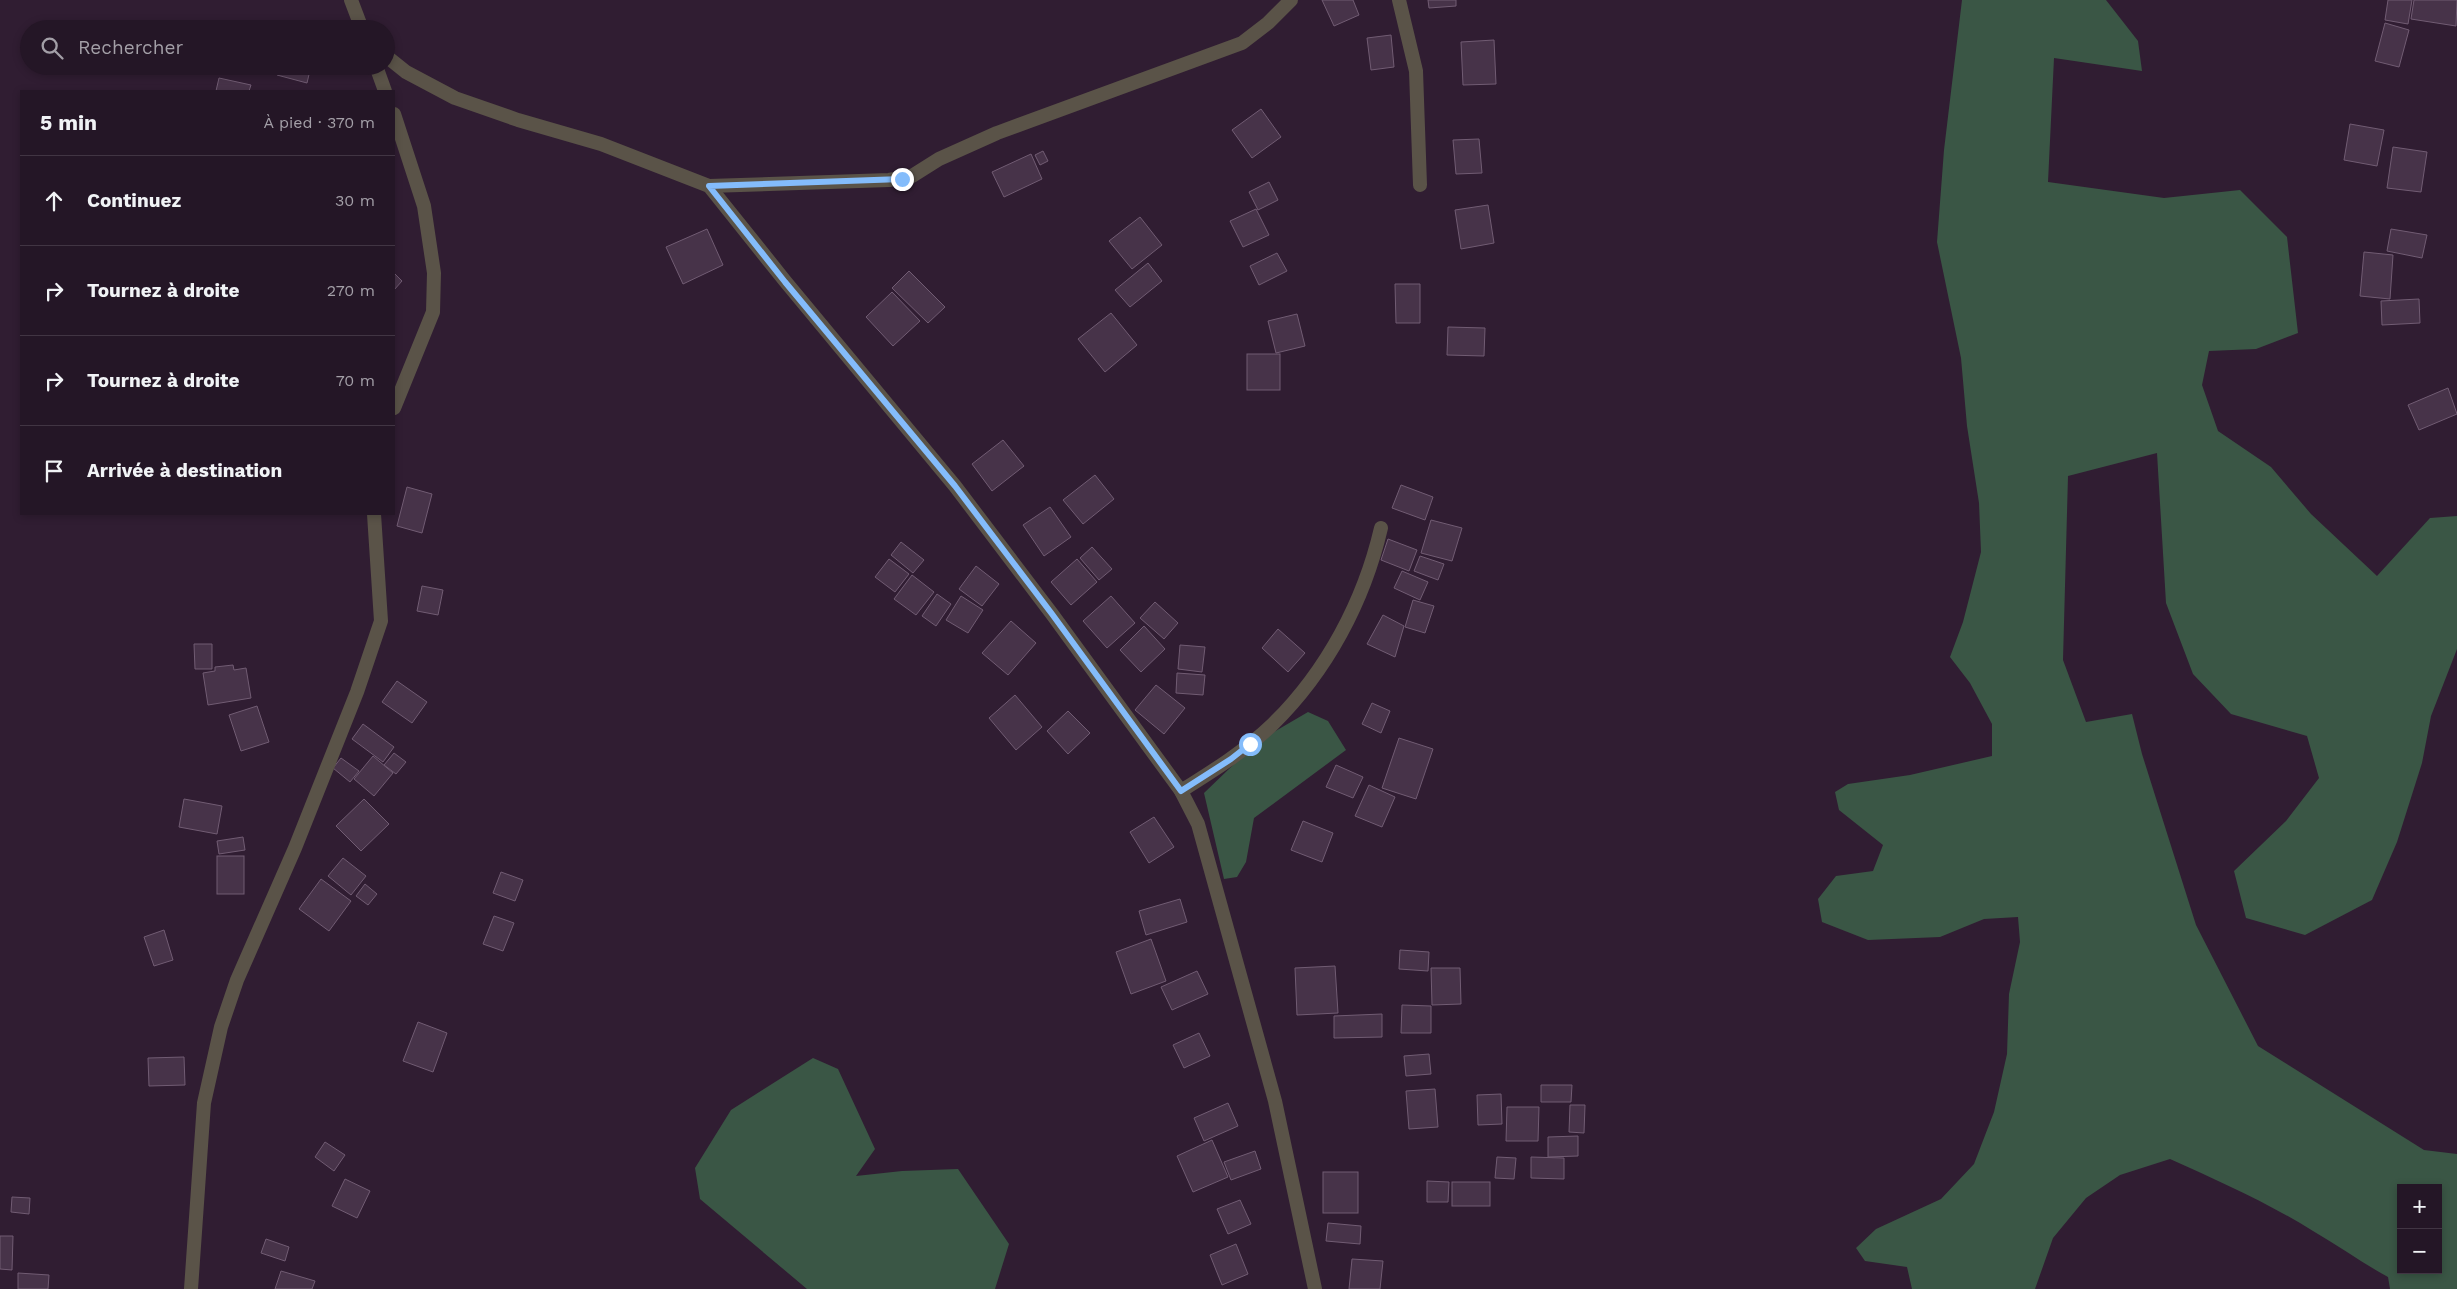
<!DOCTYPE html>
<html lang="fr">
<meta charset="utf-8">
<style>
:root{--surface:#241626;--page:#2c1f2e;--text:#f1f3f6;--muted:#a39fa7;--line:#413543}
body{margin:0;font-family:"Work Sans",sans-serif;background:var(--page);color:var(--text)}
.controls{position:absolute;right:15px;bottom:15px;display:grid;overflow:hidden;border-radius:0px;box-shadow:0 2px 8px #0003}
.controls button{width:45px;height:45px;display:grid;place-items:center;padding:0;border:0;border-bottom:1px solid var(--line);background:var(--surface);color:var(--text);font:25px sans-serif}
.stop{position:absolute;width:15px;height:15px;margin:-11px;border:4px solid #84bcfb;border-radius:50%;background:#fff}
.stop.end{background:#84bcfb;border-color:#fff;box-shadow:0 1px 5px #0008}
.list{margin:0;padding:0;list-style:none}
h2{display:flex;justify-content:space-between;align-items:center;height:65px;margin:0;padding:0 20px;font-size:21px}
h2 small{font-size:16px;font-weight:400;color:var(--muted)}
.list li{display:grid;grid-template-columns:32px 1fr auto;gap:15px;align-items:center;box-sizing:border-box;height:90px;padding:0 20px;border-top:1px solid var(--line)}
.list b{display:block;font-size:19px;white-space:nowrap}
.list em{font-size:16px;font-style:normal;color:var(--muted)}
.icon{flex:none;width:28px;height:28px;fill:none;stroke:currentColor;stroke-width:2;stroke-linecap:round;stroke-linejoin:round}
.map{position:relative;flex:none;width:2457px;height:1289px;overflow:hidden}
.search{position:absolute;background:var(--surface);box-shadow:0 2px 8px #0003;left:20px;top:20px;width:375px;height:55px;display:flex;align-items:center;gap:12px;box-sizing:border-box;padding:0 18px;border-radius:28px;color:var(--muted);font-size:19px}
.panel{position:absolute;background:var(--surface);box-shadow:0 2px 8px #0003;left:20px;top:90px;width:375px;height:425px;border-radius:0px}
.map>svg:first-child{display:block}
.green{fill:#3a5645;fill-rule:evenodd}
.building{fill:#473349;stroke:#715c73}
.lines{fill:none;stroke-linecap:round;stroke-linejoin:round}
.minor{stroke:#5a5348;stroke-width:14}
.route{stroke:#84bcfb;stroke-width:6}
</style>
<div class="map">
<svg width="2457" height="1289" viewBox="0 0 2457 1289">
<rect width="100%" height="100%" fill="#301d32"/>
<g class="green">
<path d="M1962,0h144l32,41 4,30 -88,-13 -6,124 116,16 76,-8 47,47 11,96 -42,16 -47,2 -7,34 16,46 53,36 40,47 66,62 53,-58 27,-2v133l-26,67 -9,47 -25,79 -25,58 -67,35 -59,-17 -12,-47 52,-50 33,-43 -12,-42 -76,-22 -38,-40 -27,-71 -9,-150 -89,23 -5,184 23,62 46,-8 10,40 54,171 62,121 166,104 33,4v135h-67l-2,-12c-26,-14 -49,-31 -75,-46 -45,-28 -94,-50 -143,-72l-50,16 -34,23 -33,40 -18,51h-123l-5,-22 -42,-6 -9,-13 20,-19 65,-30 33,-35 20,-52 13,-58 2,-60 11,-52 -2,-25 -34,2 -44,18 -72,3 -46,-18 -4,-23 18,-23 37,-5 10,-26 -44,-35 -4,-18 13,-8 62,-9 82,-19v-32l-22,-41 -20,-26 13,-35 18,-70 -2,-49 -12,-77 -6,-68 -24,-116 7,-92zM2401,1188h37v82h-37z"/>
<path d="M1308,712l20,9 18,29 -92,68 -8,44 -9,15 -13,2 -20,-86 53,-51z"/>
<path d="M813,1058l25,11 37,80 -19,27 46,-5 56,-2 51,75 -14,45h-188l-107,-90 -5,-31 36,-58z"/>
</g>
<g class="building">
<path d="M1322,0h31l6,15 -25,11z"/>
<path d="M1428,0h28v6l-27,2z"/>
<path d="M2388,0h24l-4,24 -23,-4z"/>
<path d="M2414,0h43l-1,26 -45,-7z"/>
<path d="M2385,23l24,7 -10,37 -24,-6z"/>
<path d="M1391,35l3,32 -23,3 -4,-32z"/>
<path d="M1494,40l2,44 -33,1 -2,-43z"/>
<path d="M279,66h32l-4,17 -30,-8z"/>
<path d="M219,78l32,7 -2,6h-33z"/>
<path d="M1261,109l20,28 -29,21 -20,-28z"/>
<path d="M2350,124l34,6 -7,36 -33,-6z"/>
<path d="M1479,139l3,34 -26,1 -3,-34z"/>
<path d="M2393,147l34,5 -6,40 -34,-4z"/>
<path d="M1043,151l5,10 -8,4 -5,-10z"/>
<path d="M1031,154l11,25 -38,18 -12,-25z"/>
<path d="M1269,182l9,18 -20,10 -9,-18z"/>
<path d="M1488,205l6,38 -33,6 -6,-39z"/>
<path d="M1256,209l13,26 -26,12 -13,-26z"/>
<path d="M1140,217l22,28 -30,24 -23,-28z"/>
<path d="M707,229l16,36 -40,19 -17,-37z"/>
<path d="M2391,229l36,6 -5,23 -35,-7z"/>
<path d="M2364,252l29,3 -3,44 -30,-3z"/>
<path d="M1277,253l10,18 -28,14 -9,-19z"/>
<path d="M1148,263l14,18 -32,26 -15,-17z"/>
<path d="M909,271l36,36 -17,16 -36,-35z"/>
<path d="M394,273l8,8 -8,9z"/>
<path d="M1395,284h25v39h-24z"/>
<path d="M892,292l28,29 -27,25 -27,-29z"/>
<path d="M2419,299l1,24 -38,2 -1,-24z"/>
<path d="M1111,313l26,32 -32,27 -27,-33z"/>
<path d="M1297,314l8,32 -29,7 -8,-32z"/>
<path d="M1448,327l37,1 -1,28 -37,-1z"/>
<rect x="1247" y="354" width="33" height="36"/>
<path d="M2448,388l9,26 -38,16 -11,-25z"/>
<path d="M1003,440l21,26 -32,25 -20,-27z"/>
<path d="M1095,475l19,24 -31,25 -20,-24z"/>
<path d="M1401,485l32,12 -8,23 -33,-12z"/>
<path d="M407,487l25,7 -10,39 -25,-7z"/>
<path d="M1050,507l21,30 -27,19 -21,-31z"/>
<path d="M1431,520l31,8 -10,33 -31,-8z"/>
<path d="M1388,539l29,11 -8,21 -28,-11z"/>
<path d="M901,542l23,18 -11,13 -22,-18z"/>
<path d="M1092,547l20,22 -13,11 -19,-22z"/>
<path d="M1420,556l24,8 -6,16 -24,-9z"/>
<path d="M889,559l20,15 -14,18 -20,-15z"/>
<path d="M1077,559l20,23 -26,23 -20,-23z"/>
<path d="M976,566l23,18 -17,22 -23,-17z"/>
<path d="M1402,571l26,11 -8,18 -26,-12z"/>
<path d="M912,575l22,17 -18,23 -22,-16z"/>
<path d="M422,586l21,4 -5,25 -21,-4z"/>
<path d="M937,594l14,10 -15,22 -14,-10z"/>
<path d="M961,596l22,14 -15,23 -22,-13z"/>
<path d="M1111,596l24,27 -28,25 -24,-27z"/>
<path d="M1413,600l21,6 -9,27 -20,-6z"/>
<path d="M1155,602l23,21 -14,16 -24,-21z"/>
<path d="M1383,615l21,11 -9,31 -28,-13z"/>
<path d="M1011,621l25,22 -28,32 -26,-22z"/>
<path d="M1144,626l21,23 -24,23 -21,-22z"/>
<path d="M1278,629l27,24 -17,19 -26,-24z"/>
<path d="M194,644h18v25h-17z"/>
<path d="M1180,645l25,2 -3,25 -24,-3z"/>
<path d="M233,665l1,5 12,-2 5,30 -43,7 -5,-32 12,-2v-4z"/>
<path d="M1177,673l28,2 -2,20 -27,-2z"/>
<path d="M397,681l30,21 -15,21 -30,-21z"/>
<path d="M1156,685l29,23 -21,26 -29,-24z"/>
<path d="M1015,695l27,32 -26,23 -27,-32z"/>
<path d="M1372,703l18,8 -9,22 -19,-9z"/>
<path d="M257,706l12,36 -28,9 -12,-36z"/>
<path d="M1068,711l22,22 -22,21 -21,-23z"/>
<path d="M363,724l31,23 -11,15 -31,-23z"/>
<path d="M1399,738l34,11 -17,50 -34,-11z"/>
<path d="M394,753l12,9 -10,12 -12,-9z"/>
<path d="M373,756l20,17 -19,23 -20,-17z"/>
<path d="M341,758l18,13 -9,11 -17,-14z"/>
<path d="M1336,765l27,12 -10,21 -27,-11z"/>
<path d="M1369,785l26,12 -13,30 -27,-11z"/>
<path d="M184,799l38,7 -5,28 -38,-7z"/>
<path d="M364,799l25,25 -28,27 -25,-25z"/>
<path d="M1154,817l20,30 -25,16 -19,-31z"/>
<path d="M1303,821l30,12 -11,29 -31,-12z"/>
<path d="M243,837l2,13 -26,4 -2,-13z"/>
<rect x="217" y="856" width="27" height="38"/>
<path d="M343,858l23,18 -15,19 -23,-19z"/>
<path d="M501,872l22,8 -8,21 -22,-8z"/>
<path d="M321,879l30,22 -22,30 -30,-22z"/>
<path d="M365,884l12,10 -9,11 -12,-9z"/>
<path d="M1180,899l7,23 -41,13 -7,-24z"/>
<path d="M494,916l20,7 -11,28 -20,-7z"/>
<path d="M164,930l9,30 -19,6 -10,-29z"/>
<path d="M1151,939l15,42 -35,13 -15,-42z"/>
<path d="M1400,950l29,2 -1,19 -29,-2z"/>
<path d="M1335,966l3,47 -41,2 -2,-47z"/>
<path d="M1431,968h29l1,36 -29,1z"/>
<path d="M1197,971l11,23 -36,16 -11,-23z"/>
<path d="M1402,1005l29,1v27h-30z"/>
<path d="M1382,1014v23l-48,1v-22z"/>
<path d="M418,1022l29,11 -14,39 -30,-11z"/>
<path d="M1199,1033l11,23 -26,12 -11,-23z"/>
<path d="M1429,1054l2,20 -25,2 -2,-20z"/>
<path d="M184,1057l1,28 -36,1 -1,-28z"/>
<path d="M1541,1085h31l-1,17h-30z"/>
<path d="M1435,1089l3,38 -29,2 -3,-38z"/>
<path d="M1501,1094l1,30 -24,1 -1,-30z"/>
<path d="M1228,1103l10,23 -34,15 -10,-23z"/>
<path d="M1570,1105h15l-1,28 -15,-1z"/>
<path d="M1507,1107h32l-1,34h-32z"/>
<path d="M1578,1136v20l-30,1v-20z"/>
<path d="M1212,1140l16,37 -35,15 -16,-36z"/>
<path d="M325,1142l20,13 -11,16 -19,-14z"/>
<path d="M1255,1151l6,18 -30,11 -7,-18z"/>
<path d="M1497,1157l19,1 -2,21 -19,-1z"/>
<path d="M1531,1157l33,1v21l-33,-1z"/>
<rect x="1323" y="1172" width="35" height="41"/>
<path d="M345,1179l25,12 -13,27 -25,-12z"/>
<path d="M1427,1181l22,1 -1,20h-21z"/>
<rect x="1452" y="1182" width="38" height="24"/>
<path d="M12,1197l18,1 -1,16 -18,-2z"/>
<path d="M1240,1200l11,24 -23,10 -11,-25z"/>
<path d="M1328,1223l33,3 -1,18 -34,-3z"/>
<path d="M0,1236h13l-1,34 -12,-1z"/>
<path d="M266,1239l23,8 -4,14 -24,-8z"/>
<path d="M1236,1244l12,30 -26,11 -12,-30z"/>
<path d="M1352,1259l31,2 -3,28h-31z"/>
<path d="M281,1271l34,10 -3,8h-37z"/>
<path d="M18,1273l31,2 -1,14h-30z"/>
</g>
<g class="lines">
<g class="minor">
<path d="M351,0l11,29"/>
<path d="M1399,0l17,71 4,114"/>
<path d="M386,56l20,16 49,26 63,22 83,24 108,42 76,95 170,205 97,128 129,177 17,33 77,277 40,188"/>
<path d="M376,66l9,25"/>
<path d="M394,114l30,92 10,67 -1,39 -39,96"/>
<path d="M709,186l180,-6 23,-4 27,-17 58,-26 245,-90 26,-20 23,-23"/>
<path d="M1181,791c32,-20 64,-40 92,-67 54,-53 91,-123 108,-196"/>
<path d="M191,1289l13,-186 17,-76 16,-47 58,-132 62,-156 24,-71 -7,-107"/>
</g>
</g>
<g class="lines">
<path class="route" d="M902,179l-193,7 76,96 170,204 97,128 129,177 50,-32 19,-15"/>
</g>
</svg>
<div class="controls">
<button>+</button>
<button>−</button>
</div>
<div class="stop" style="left:1250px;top:744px"></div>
<div class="stop end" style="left:902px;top:179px"></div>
<div class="search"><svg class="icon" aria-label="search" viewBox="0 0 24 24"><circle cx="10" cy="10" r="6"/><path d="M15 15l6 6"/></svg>Rechercher</div>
<section class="panel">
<h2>5 min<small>À pied · 370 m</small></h2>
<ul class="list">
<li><svg class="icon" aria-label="ahead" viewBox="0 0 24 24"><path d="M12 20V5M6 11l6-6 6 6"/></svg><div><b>Continuez</b></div><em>30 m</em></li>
<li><svg class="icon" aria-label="right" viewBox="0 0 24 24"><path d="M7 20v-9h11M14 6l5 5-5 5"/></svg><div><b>Tournez à droite</b></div><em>270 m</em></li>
<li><svg class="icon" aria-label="right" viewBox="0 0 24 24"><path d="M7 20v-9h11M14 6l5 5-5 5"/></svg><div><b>Tournez à droite</b></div><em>70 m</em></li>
<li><svg class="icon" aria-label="arrive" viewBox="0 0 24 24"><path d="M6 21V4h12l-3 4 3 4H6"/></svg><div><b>Arrivée à destination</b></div></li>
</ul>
</section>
</div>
